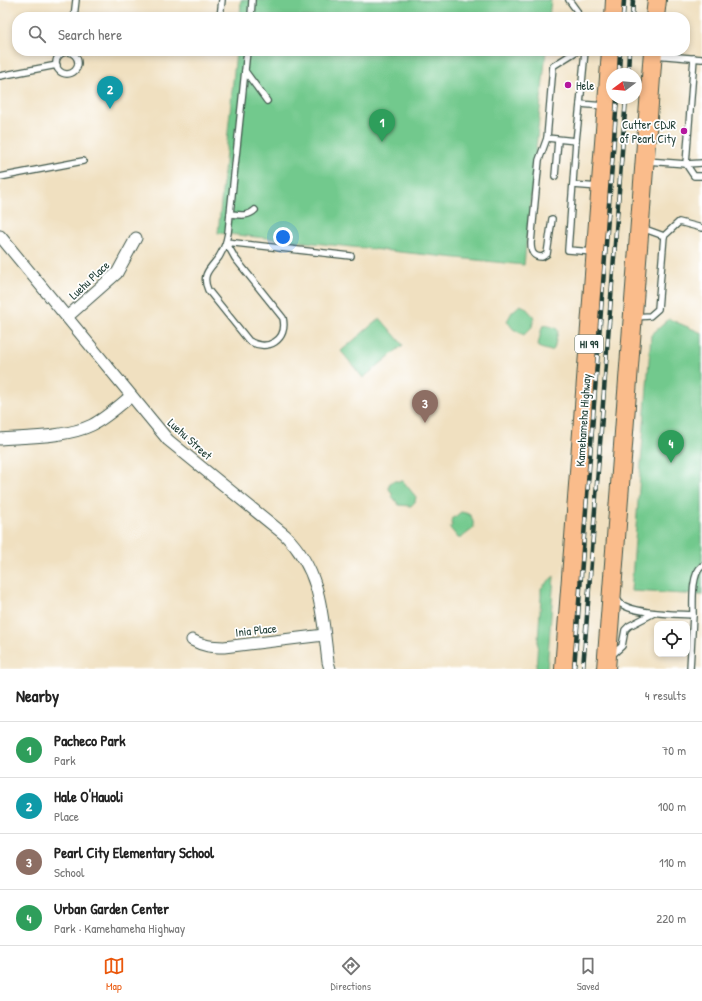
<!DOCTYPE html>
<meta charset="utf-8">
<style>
:root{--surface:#fff;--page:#f6f6f6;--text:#222;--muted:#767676;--line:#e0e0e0;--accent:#ea580c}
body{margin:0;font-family:"Patrick Hand",sans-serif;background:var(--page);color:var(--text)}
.controls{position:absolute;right:12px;bottom:12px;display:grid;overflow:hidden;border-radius:8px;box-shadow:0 2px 6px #0003}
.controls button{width:36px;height:36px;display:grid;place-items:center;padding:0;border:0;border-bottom:1px solid var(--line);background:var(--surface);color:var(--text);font:20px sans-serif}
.compass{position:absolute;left:606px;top:68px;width:36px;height:36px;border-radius:50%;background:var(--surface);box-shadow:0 2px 6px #0003;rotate:254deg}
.you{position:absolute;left:283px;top:237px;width:14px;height:14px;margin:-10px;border:3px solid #fff;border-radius:50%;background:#1a73e8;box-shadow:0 0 0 6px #1a73e833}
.badge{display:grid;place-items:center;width:26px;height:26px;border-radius:50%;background:var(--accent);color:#fff;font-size:13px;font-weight:700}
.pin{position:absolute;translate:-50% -33px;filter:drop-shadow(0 1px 2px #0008)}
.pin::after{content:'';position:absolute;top:21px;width:14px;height:12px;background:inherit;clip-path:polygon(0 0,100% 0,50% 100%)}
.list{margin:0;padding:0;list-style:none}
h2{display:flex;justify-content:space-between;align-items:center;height:52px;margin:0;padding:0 16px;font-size:17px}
h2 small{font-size:13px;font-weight:400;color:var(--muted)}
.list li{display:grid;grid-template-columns:26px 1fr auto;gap:12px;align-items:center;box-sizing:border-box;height:56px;padding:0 16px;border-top:1px solid var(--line)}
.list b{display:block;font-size:15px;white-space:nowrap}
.list p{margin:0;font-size:13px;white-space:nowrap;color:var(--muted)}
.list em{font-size:13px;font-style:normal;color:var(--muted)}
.icon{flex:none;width:22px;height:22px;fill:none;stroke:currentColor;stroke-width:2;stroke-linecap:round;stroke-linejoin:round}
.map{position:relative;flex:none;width:702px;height:669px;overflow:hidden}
.search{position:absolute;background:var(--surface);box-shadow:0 2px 6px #0003;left:12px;right:12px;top:12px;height:44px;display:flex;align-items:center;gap:10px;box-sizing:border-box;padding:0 14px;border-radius:16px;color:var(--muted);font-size:15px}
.sheet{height:276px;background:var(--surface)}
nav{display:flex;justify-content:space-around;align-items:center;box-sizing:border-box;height:56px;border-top:1px solid var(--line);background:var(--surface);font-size:11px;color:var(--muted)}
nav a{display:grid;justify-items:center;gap:2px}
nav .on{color:var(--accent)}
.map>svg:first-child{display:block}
.green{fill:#72c98d;stroke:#488360}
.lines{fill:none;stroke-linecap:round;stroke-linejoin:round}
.service-casing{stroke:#3e5549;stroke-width:8}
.minor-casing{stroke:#3e5549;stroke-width:13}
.primary-casing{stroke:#3e5549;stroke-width:20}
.service{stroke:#fff;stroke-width:5.5}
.minor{stroke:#fff;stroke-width:11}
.primary{stroke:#fabc8b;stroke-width:18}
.rail-casing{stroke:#1f3d34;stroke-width:4.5}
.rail{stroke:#fff;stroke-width:3;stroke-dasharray:9;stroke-linecap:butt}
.poi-dot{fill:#b5179e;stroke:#fff;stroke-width:1.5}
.labels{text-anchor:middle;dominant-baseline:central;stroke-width:3.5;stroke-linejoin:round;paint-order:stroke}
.shield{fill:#fff;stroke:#627771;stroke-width:1}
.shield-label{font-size:11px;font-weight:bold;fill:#1f3d34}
.poi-label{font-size:12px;fill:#1f3d34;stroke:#fff;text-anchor:start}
.street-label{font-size:12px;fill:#1f3d34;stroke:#fff}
</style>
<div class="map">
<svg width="702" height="669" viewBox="0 0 702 669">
<rect width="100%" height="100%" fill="#fff"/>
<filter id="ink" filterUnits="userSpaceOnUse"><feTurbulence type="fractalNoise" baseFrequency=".025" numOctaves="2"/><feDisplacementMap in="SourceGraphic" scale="8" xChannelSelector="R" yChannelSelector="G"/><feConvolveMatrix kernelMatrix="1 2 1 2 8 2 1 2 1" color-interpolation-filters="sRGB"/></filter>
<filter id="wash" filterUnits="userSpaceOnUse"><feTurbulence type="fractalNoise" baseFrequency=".012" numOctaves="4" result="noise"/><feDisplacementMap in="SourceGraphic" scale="16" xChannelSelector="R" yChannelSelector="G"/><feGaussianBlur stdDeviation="0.9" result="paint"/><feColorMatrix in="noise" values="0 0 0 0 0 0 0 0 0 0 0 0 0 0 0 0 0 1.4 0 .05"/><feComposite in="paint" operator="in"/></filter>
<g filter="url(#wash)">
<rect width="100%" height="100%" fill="#f0e0c0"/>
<g class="green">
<path d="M241,0h310l-2,17h-309z"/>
<path d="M236,51h310l-22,214 -306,-32z"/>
<path d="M520,305l5,2 9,10 -2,10 -8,8 -11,-6 -6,-8 5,-9z"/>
<path d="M380,318l23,27 -40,33 -22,-27z"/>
<path d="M669,319l33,14v262l-71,-4 20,-256z"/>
<path d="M545,325l11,3 2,3 -4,18 -3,2 -11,-3 -2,-3 4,-18z"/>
<path d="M393,481h10l13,16 -1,5 -4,4 -12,-1 -7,-9v-3l-3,-4v-5z"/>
<path d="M461,512c12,2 11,5 13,16l-13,10h-3l-8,-10 2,-3 -1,-5z"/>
<path d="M554,576l-7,93h-11l5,-72v-9z"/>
</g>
</g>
<g filter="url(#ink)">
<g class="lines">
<g class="service-casing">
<g id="service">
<path d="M569,0l8,11 1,6"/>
<path d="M74,17l2,-17"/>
<path d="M220,17l2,-17"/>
<path d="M251,17l1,-17"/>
<path d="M247,51l-19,182 -2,9 125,14"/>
<path d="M577,51l-24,15 -6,72 29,3 4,-37"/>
<path d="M585,51l-5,53 24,2"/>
<circle cx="67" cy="63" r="11"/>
<path d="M655,55l47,4"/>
<path d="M694,58l-8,106 8,12h8"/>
<path d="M245,71l22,30"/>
<path d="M0,76l57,-11"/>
<path d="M547,138l-8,22 -8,83c0,9 2,14 11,14l5,-3 5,-35"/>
<path d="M576,141l-8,109 26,2"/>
<path d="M647,161l39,3 16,-1"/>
<path d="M555,176l3,-36"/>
<path d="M0,177l83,-16"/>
<path d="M573,185l26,2"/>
<path d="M230,214c9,1 18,3 25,-4"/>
<path d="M664,236l15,-14 23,6"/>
<path d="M226,242l9,16 48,60c5,22 -15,34 -34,23l-41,-51c-7,-16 2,-21 11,-33 3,-5 5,-9 7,-15z"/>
<path d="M634,317l16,-1 8,-7 6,-73 -22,-8"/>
<path d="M616,596c1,1 2,5 3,6 11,12 57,12 74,13 0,-13 -2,-41 9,-49"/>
<path d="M612,655l10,-9 3,-16 4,-4 25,-13"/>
<path d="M690,669l3,-54"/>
</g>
</g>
<g class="minor-casing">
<g id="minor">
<path d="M0,236l168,204 117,95c37,37 37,79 43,127l2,7"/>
<path d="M67,317l50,-44 19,-35"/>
<path d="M0,439c27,-2 68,-2 92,-14 14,-7 27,-19 39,-29"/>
<path d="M192,640c11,6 20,7 32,7l100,-12"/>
</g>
</g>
<g class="primary-casing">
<g id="primary">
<path d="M614,17l1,-17"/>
<path d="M655,17l2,-17"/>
<path d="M564,669l47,-618"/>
<path d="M606,669l47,-618"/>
</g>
</g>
<use href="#service" class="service"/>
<use href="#minor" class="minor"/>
<use href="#primary" class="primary"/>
<g class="rail-casing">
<g id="rail">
<path d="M623,17l1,-17"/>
<path d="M632,17l1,-17"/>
<path d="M619,74l1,-23"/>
<path d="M628,74l1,-23"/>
<path d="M574,669l43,-571"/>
<path d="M583,669l43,-571"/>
</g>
</g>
<use href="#rail" class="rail"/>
</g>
</g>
<g class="poi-dot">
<circle cx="568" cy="85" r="4"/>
<circle cx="684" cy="131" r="4"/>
</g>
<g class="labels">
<rect class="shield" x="575" y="335" width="28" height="18" rx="3"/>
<g class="shield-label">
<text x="589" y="344">HI 99</text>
</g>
<g class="poi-label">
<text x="576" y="85">Hele</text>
<text x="676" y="124" text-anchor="end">Cutter CDJR<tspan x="676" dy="14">of Pearl City</tspan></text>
</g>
<g class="street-label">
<text transform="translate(89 280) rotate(-43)">Luehu Place</text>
<text transform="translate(583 420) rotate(-86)">Kamehameha Highway</text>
<text transform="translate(190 439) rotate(42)">Luehu Street</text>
<text transform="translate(256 630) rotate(-6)">Inia Place</text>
</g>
</g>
</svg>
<div class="controls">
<button><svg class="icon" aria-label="locate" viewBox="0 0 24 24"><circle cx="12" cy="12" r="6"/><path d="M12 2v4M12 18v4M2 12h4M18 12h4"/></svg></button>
</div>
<svg class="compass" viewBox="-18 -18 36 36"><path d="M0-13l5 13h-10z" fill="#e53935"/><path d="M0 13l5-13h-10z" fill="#767676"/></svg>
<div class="you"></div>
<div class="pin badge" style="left:382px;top:142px;background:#2e9e5b">1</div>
<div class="pin badge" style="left:110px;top:109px;background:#0f9aa8">2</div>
<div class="pin badge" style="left:425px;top:423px;background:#8d6e63">3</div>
<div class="pin badge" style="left:671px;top:463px;background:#2e9e5b">4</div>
<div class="search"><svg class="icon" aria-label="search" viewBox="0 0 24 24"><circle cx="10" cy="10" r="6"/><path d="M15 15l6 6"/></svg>Search here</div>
</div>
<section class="sheet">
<h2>Nearby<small>4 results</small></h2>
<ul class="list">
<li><span class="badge" style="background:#2e9e5b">1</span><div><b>Pacheco Park</b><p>Park</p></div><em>70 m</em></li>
<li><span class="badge" style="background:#0f9aa8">2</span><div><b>Hale O'Hauoli</b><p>Place</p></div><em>100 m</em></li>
<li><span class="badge" style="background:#8d6e63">3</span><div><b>Pearl City Elementary School</b><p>School</p></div><em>110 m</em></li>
<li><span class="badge" style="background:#2e9e5b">4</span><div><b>Urban Garden Center</b><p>Park · Kamehameha Highway</p></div><em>220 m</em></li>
</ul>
</section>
<nav>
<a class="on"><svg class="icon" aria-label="map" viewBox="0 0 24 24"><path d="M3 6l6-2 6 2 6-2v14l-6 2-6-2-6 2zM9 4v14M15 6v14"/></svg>Map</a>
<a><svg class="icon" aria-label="directions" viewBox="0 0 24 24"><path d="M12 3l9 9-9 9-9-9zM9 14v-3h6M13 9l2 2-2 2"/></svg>Directions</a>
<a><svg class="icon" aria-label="saved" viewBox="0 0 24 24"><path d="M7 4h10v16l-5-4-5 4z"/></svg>Saved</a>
</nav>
